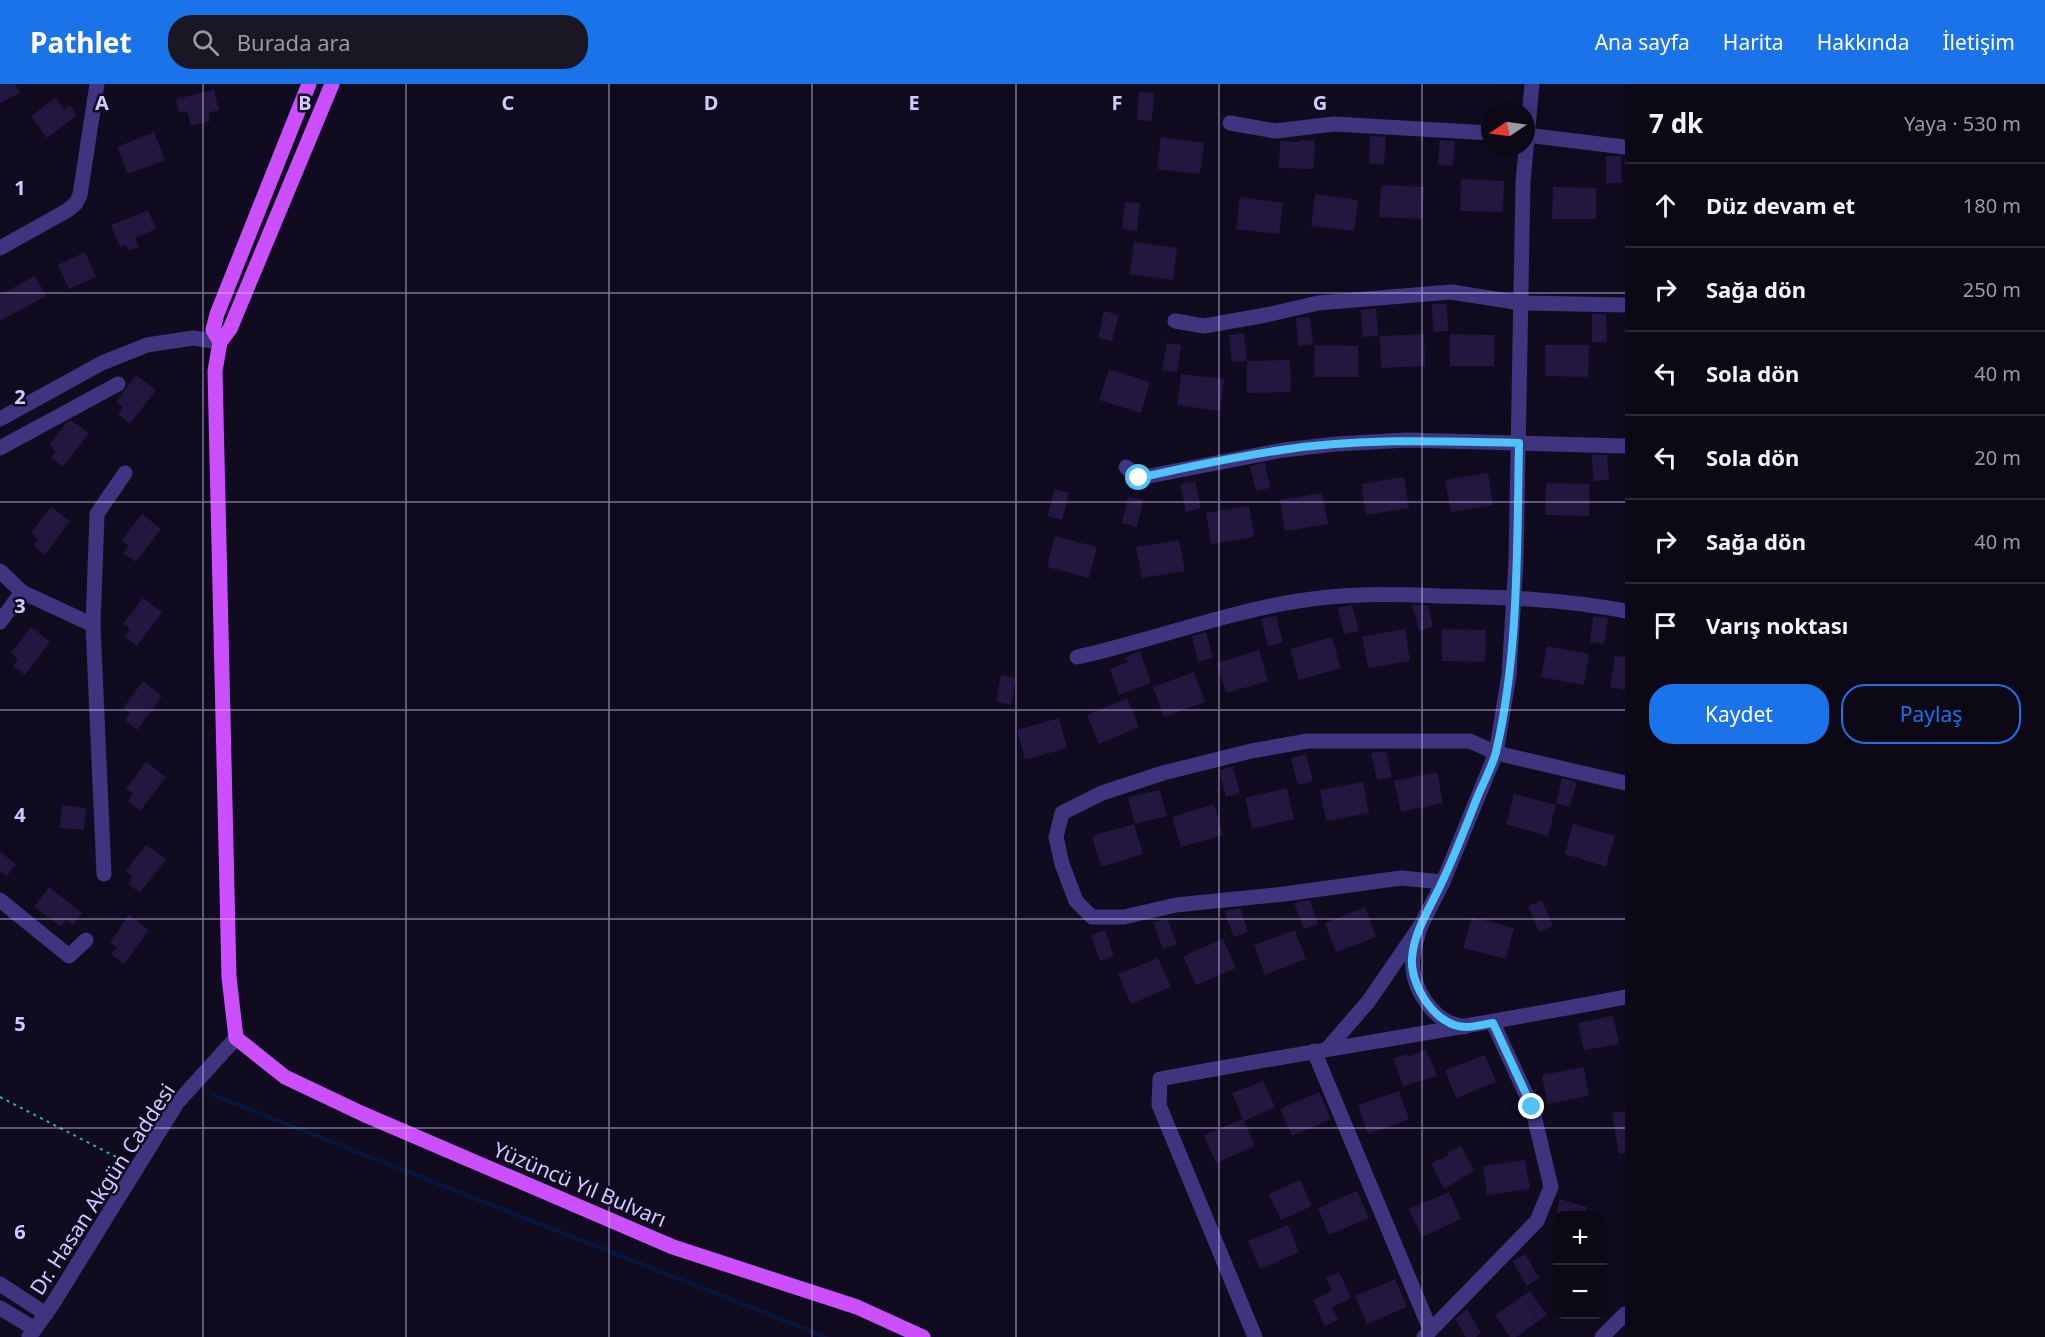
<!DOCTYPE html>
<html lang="tr">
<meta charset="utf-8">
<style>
:root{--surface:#0c0816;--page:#1a1623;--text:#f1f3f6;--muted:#9a9aa1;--line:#2c2935;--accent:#1a73e8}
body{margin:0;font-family:"Noto Sans",sans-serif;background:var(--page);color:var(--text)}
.controls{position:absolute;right:18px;bottom:18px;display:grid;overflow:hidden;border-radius:12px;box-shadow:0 6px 24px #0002}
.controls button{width:54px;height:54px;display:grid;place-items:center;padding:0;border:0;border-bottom:2px solid var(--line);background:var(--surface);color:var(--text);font:30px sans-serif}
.compass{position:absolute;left:1481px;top:18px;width:54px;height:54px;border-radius:50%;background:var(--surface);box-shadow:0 6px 24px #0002;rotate:257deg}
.stop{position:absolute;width:18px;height:18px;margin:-14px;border:4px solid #4fc3f7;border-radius:50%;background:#fff}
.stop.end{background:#4fc3f7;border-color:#fff;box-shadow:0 2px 6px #0008}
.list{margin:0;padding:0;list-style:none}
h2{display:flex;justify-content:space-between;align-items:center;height:78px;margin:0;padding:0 24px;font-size:26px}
h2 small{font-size:20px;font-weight:400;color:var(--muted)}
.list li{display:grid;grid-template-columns:39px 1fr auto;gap:18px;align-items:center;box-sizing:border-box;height:84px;padding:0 24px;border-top:2px solid var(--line)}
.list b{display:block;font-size:22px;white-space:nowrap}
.list em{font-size:20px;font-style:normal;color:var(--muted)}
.actions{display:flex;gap:12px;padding:18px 24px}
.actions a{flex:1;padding:14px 0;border:2px solid var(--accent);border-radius:24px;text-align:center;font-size:21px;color:var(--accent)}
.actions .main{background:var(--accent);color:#fff}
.icon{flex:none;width:33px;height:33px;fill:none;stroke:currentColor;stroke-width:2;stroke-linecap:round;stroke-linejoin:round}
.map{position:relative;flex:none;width:1625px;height:1253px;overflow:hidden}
header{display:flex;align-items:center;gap:36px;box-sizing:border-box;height:84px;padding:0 30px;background:var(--accent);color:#fff}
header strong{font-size:28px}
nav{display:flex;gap:33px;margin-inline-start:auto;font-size:21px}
.search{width:420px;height:54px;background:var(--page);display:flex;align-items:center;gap:15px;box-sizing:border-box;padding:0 21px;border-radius:24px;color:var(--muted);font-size:22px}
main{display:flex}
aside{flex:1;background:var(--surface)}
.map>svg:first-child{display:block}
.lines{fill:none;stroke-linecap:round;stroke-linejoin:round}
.stream{stroke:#07163a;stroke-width:4.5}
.building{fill:#22173f}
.path{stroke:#2aaeb1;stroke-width:2;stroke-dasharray:3 4.5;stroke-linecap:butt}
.minor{stroke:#3e357e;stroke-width:15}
.major{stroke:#cb4fff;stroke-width:15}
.route{stroke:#4fc3f7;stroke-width:8}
.grid{fill:none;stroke:#d3c8ff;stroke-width:1.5;stroke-opacity:0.55}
.labels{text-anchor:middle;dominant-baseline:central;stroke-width:5;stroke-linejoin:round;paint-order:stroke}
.street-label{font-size:21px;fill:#d3c8ff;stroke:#100b1e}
.grid-label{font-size:20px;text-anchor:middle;font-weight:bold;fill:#d3c8ff;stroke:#100b1e;stroke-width:5;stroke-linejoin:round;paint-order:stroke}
</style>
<header>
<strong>Pathlet</strong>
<div class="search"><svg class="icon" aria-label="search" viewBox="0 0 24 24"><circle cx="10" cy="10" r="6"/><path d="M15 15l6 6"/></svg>Burada ara</div>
<nav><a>Ana sayfa</a><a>Harita</a><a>Hakkında</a><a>İletişim</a></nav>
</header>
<main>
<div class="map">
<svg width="1625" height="1253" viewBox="0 0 1625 1253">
<rect width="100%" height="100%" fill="#100b1e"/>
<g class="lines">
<path class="stream" d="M213,1011l613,242"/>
</g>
<g class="building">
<path d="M0,0h15l5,9 -20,10z"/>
<path d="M214,6l5,20 -11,3 2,8 -19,5 -4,-15 -8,2 -3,-14z"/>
<path d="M1139,8l15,1 -2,28 -15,-1z"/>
<path d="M55,14l9,11 6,-4 7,10 -30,23 -16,-22z"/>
<path d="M154,48l11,28 -37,14 -11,-27z"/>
<path d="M1370,52l16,1 -2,27h-15z"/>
<path d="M1161,53l43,6 -4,31 -43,-5z"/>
<path d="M1300,56l15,1 -1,28 -35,-1 1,-27 20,1z"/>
<path d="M1440,56l15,1 -2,25 -15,-1z"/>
<rect x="1606" y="72" width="15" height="27"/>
<path d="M1461,95l43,2 -1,31 -43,-1z"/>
<path d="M1381,101l43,2 -2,32 -43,-2z"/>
<path d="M1553,103l43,1v31h-44z"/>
<path d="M1315,110l43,6 -4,31 -43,-5z"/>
<path d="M1240,113l43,6 -4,31 -43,-5z"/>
<path d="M1125,118l15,1 -3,28 -15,-2z"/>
<path d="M148,126l8,19 -21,9 4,9 -11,4 -2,-6 -6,2 -9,-22z"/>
<path d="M1134,158l43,6 -4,32 -43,-6z"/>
<path d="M85,168l11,25 -27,12 -11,-24z"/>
<path d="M35,192l11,20 -46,25v-26z"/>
<path d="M1432,220h15l1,27 -15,1z"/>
<path d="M1376,224l2,28 -15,1 -2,-27z"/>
<path d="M1104,227l15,4 -7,26 -14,-3z"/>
<path d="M1592,230h14l1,28h-15z"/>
<path d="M1310,233l3,27 -15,2 -2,-28z"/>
<path d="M1244,249l3,28 -15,1 -3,-27z"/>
<path d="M1424,250l1,32 -44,2 -1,-32z"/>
<path d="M1450,250l44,1v31h-44z"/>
<path d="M1167,259l14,2 -4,27 -15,-2z"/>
<path d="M1315,261l43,1v31h-44z"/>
<path d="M1545,261h44l-1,32 -43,-1z"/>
<path d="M1290,276l1,32 -44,1v-32z"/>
<path d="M1109,285l41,13 -9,31 -42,-13z"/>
<path d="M1181,290l43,5 -4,32 -43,-6z"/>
<path d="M136,291l20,15 -26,34 -12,-10 5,-7 -7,-5z"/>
<path d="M71,336l18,13 -26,34 -12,-9 5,-7 -7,-6 17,-22z"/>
<path d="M1592,371h15l2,25 -16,1z"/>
<path d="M1265,379l5,25 -14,3 -6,-25z"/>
<path d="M1488,389l5,32 -42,7 -6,-32z"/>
<path d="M1404,393l5,31 -43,7 -5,-31z"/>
<path d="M1195,397l6,27 -15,4 -6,-28z"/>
<path d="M1546,399l43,1v32l-44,-1z"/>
<path d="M1054,405l15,4 -7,27 -14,-4z"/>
<path d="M1322,409l6,31 -43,7 -5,-31z"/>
<path d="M1128,413l15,3 -6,27 -15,-4z"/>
<path d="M1249,422l5,31 -43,7 -5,-31z"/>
<path d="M51,423l19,14 -25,34 -12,-9 5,-7 -7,-6z"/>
<path d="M142,430l19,15 -25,33 -13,-9 6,-7 -7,-6z"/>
<path d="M1055,452l42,11 -8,31 -42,-11z"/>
<path d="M1179,456l6,31 -43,7 -6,-31z"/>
<path d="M143,514l19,14 -25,34 -12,-9 5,-8 -7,-5z"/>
<path d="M1352,521l7,26 -15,3 -6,-26z"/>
<path d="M1412,521h16l5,22 -14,4z"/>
<path d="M1276,532l7,26 -15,4 -7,-27z"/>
<path d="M1593,532l15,2 -4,26 -14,-2z"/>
<path d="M31,543l19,15 -25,33 -12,-9 5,-7 -7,-6z"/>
<path d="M1405,545l5,32 -42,7 -6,-31z"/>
<path d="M1442,545l44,1 -1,32 -43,-1z"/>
<path d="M1206,548l7,26 -15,4 -6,-26z"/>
<path d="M1332,553l9,31 -42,12 -9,-31z"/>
<path d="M1547,562l42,8 -5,31 -43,-8z"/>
<path d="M1259,566l9,31 -42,12 -9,-30z"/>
<path d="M1140,567l11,32 -32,12 -9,-26 18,-7 -2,-5z"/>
<path d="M1615,572l10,1v33l-15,-3z"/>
<path d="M1194,588l11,30 -41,15 -11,-30z"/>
<path d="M1001,591l15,3 -5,27 -15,-3z"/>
<path d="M143,597l19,15 -25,34 -12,-10 5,-7 -7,-5z"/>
<path d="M1127,614l12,29 -40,17 -12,-29z"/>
<path d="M1059,634l8,30 -42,12 -8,-30z"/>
<path d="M1386,667l6,26 -15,3 -6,-27z"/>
<path d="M1306,670l7,27 -15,4 -7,-27z"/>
<path d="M146,678l20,15 -26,34 -12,-10 5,-7 -7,-5z"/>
<path d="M1233,682l7,27 -14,4 -7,-27z"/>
<path d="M1437,688l6,31 -42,9 -7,-31z"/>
<path d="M1562,694l15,4 -7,25 -14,-4z"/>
<path d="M1363,698l6,31 -43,8 -6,-31z"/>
<path d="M1287,704l7,31 -42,10 -7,-31z"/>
<path d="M1160,706l7,26 -32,8 -7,-27z"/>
<path d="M1514,710l42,11 -8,31 -42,-12z"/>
<path d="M1214,720l9,31 -42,12 -9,-30z"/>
<path d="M62,721l24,3 -2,22 -24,-2z"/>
<path d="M1134,740l9,30 -42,13 -9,-31z"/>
<path d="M1573,740l42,12 -9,31 -41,-13z"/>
<path d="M146,761l20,14 -26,34 -12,-9 5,-7 -7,-6z"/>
<path d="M0,768l16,12 -9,12 -7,-5z"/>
<path d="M49,803l33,26 -9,12 -7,-5 -5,7 -27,-20z"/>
<path d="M1310,816l8,24 -14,5 -10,-26z"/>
<path d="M1542,816l11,26 -14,6 -11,-26z"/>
<path d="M1365,823l11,30 -40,15 -11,-29z"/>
<path d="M1240,824l8,24 -14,5 -10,-26z"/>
<path d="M129,831l20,15 -25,34 -13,-10 6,-7 -7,-5z"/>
<path d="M1472,833l42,11 -8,31 -43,-11z"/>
<path d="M1167,834l10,26 -14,5 -10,-26z"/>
<path d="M1105,846l9,26 -14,5 -9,-26z"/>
<path d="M1295,846l11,29 -41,16 -11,-30z"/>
<path d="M1223,855l13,29 -40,17 -13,-29z"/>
<path d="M1158,874l13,29 -40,17 -13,-30z"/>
<path d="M1613,932l6,28 -35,6 -6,-27z"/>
<path d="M1426,965l11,27 -34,10 -10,-27 14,-5 1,3z"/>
<path d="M1485,971l11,27 -40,16 -11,-28z"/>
<path d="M1584,983l5,29 -42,8 -5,-29z"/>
<path d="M1263,997l12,26 -31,14 -12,-28z"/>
<path d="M1399,1007l10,28 -41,15 -10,-29z"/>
<path d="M1319,1008l12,27 -39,17 -12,-27z"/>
<path d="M1625,1027v42l-6,1 -7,-41z"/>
<path d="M1243,1035l12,27 -39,17 -12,-28z"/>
<path d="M1461,1062l13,25 -30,18 -13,-26 18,-8 -2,-2z"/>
<path d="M1525,1076l5,29 -43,6 -4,-29z"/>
<path d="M1300,1096l12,26 -31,14 -12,-26z"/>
<path d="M1357,1107l12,27 -40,17 -11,-27z"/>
<path d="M1449,1108l12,27 -39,18 -13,-28z"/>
<path d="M1560,1115l27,8 -2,8h-21l-8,-2z"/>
<path d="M1288,1141l11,27 -39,17 -12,-28z"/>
<path d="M1525,1170l14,24 -12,8 -15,-25z"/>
<path d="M1339,1188l12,26 -19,9 6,13 -13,6 -12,-26 19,-9 -6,-13z"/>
<path d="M1395,1195l12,28 -40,17 -12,-28z"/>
<path d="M1530,1207l17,24 -31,22h-6l-15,-22z"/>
<path d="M1467,1225l14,24 -5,4h-10l-11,-18z"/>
</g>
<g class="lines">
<path class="path" d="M0,1013l124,64"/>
<g class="minor">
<path d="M1230,39l45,8 59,-7 156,9"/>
<path d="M1526,51l99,12"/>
<path d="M0,164l68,-38 8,-7 4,-8 17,-111"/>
<path d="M1175,237l29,5 62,-11 52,-12 133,-11 70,11 104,2"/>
<path d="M0,335l102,-56 45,-18 46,-7 27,4"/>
<path d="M0,364l118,-64"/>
<path d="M1126,383l13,11 144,-28 53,-6 71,-4 218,6"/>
<path d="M0,487l22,21 71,33 11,249"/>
<path d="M0,538l22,-30"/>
<path d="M93,541l4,-111 28,-41"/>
<path d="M1077,573c74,-16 145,-44 221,-56 47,-8 93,-7 141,-5 62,1 125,3 186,15"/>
<path d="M1443,798l-42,-4 -117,16 -108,11 -52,12h-32l-16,-16 -14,-37 -6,-27 6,-24 40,-20 61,-20 88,-22 57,-10h162l26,12 129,30"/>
<path d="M0,816l69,56 17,-16"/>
<path d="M1421,841l22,-43 53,-129 13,-78 7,-113 7,-380 9,-98"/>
<path d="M1328,964l40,-46 53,-77c-3,10 -7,21 -8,32 -3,24 12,51 33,64 5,3 12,4 18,6"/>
<path d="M1314,967l116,278"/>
<path d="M0,1200l46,30"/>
<path d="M0,1224l35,21"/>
<path d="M29,1253l23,-32 125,-202 59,-65"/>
<path d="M1255,1253l-96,-232 1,-26c155,-29 311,-52 465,-82"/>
<path d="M1424,1253l113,-116 14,-34 -19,-80 -39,-84"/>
<path d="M1602,1253l23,-23"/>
</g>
<g class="major">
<path d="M332,0l-102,245 -10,13 -5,29 14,606 7,61 49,39 78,37 310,133 184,60 66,30"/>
<path d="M220,258l-7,-12 4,-16 92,-230"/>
</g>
</g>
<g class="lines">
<path class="route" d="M1139,394c48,-11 95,-21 143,-28 79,-12 158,-9 237,-7 -2,100 0,211 -23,309 -4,15 -13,31 -19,46 -11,28 -22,57 -35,84 -11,24 -28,49 -30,76 -2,28 24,69 54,69 9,0 19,-3 27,-4l39,84"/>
</g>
<path class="grid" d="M203,0v1253M406,0v1253M609,0v1253M812,0v1253M1016,0v1253M1219,0v1253M1422,0v1253M0,209h1625M0,418h1625M0,626h1625M0,835h1625M0,1044h1625"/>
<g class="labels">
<g class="street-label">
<text transform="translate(580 1100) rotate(23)">Yüzüncü Yıl Bulvarı</text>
<text transform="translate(102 1105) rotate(-57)">Dr. Hasan Akgün Caddesi</text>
</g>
</g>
<g class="grid-label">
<text x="102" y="26">A</text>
<text x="305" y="26">B</text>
<text x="508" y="26">C</text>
<text x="711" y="26">D</text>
<text x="914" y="26">E</text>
<text x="1117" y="26">F</text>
<text x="1320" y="26">G</text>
<text x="20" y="111">1</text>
<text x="20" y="320">2</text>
<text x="20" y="529">3</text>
<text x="20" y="738">4</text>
<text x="20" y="947">5</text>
<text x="20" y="1155">6</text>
</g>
</svg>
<div class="controls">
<button>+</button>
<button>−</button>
</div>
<svg class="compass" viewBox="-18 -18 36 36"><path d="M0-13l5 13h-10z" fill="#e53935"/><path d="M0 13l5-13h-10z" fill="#9a9aa1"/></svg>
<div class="stop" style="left:1139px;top:394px"></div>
<div class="stop end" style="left:1532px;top:1023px"></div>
</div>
<aside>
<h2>7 dk<small>Yaya · 530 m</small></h2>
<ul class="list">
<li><svg class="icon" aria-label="ahead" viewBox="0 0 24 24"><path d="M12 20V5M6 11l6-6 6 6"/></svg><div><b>Düz devam et</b></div><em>180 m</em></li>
<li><svg class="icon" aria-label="right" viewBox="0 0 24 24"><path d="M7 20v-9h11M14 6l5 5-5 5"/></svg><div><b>Sağa dön</b></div><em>250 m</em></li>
<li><svg class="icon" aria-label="left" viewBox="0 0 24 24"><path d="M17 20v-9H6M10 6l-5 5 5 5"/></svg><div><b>Sola dön</b></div><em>40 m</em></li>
<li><svg class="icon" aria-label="left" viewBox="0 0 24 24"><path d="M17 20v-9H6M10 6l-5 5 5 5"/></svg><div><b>Sola dön</b></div><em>20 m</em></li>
<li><svg class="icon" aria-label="right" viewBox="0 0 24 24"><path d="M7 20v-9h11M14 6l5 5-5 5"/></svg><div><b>Sağa dön</b></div><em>40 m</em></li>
<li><svg class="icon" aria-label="arrive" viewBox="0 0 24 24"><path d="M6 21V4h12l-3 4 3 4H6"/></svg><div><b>Varış noktası</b></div></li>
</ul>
<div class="actions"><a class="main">Kaydet</a><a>Paylaş</a></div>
</aside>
</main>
